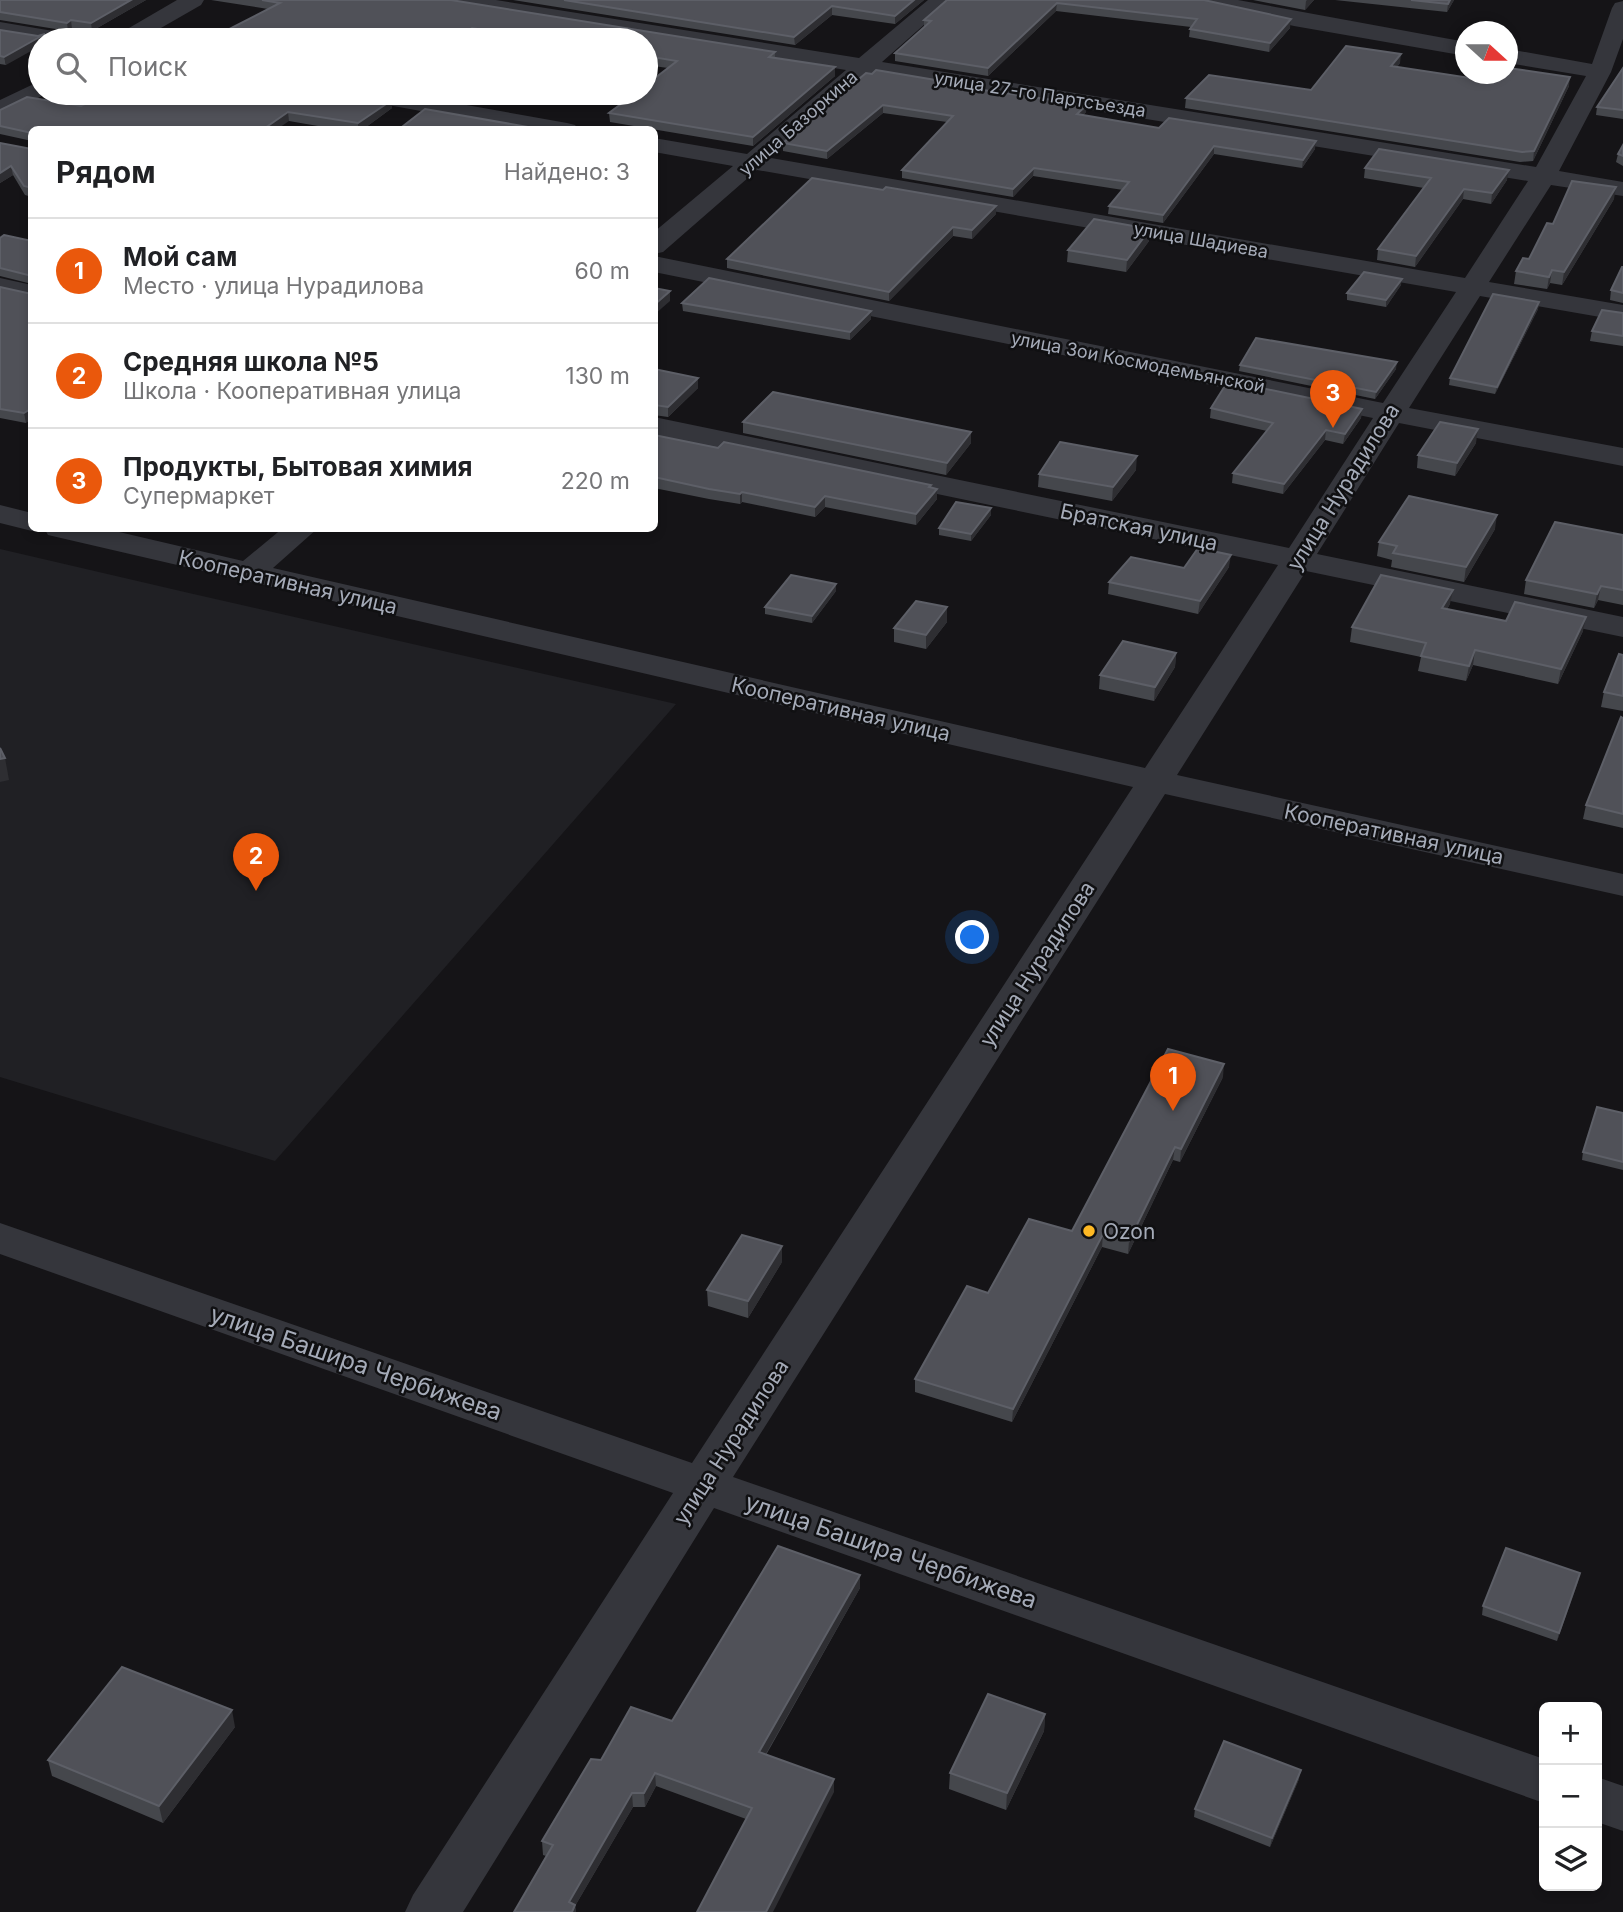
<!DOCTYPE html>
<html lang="ru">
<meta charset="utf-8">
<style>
:root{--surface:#fff;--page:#f2f2f2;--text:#202124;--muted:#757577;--line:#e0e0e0;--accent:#ea580c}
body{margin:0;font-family:Inter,sans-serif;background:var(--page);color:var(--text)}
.controls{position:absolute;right:21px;bottom:21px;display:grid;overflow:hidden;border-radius:10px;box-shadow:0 4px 10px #0003}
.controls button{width:63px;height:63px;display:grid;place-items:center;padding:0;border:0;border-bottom:2px solid var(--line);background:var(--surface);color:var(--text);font:35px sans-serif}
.compass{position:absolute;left:1455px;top:21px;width:63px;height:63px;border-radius:50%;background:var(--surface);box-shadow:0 4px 10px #0003;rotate:111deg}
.you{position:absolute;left:973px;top:938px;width:24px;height:24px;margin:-18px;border:5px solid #fff;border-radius:50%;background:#1a73e8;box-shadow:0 0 0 10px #1a73e833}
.badge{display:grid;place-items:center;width:46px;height:46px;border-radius:50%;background:var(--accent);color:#fff;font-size:23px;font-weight:700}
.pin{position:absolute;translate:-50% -58px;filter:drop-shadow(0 2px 4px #0008)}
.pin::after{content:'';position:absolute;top:37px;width:24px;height:21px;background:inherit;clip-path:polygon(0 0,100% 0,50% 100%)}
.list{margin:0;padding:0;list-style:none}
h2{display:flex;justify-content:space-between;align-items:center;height:91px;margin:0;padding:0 28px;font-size:30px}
h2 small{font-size:23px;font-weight:400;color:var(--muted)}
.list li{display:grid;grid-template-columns:46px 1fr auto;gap:21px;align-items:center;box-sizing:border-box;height:105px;padding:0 28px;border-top:2px solid var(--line)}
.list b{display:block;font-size:26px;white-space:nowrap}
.list p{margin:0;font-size:23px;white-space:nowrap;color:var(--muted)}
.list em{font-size:23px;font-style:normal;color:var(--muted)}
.icon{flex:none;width:38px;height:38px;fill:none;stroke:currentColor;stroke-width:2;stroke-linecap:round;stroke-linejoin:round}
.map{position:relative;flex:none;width:1623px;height:1912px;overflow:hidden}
.search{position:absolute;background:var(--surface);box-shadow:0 4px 10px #0003;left:28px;top:28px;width:630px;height:77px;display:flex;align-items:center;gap:18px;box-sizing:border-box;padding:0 24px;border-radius:38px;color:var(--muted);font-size:26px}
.panel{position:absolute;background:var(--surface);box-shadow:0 4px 10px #0003;left:28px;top:126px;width:630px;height:406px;border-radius:10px}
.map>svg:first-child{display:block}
.built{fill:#202024}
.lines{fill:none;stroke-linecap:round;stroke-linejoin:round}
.minor{fill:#35363c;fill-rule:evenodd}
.wall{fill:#45474c}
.shaded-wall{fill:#2e2e32}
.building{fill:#505158;stroke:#5d5f67;stroke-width:2}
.poi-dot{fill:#ffb924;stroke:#101012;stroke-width:2.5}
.labels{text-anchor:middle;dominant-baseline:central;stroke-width:5;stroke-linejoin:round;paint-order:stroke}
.far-street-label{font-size:18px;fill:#a5abb8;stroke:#101012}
.street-label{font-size:21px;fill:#a5abb8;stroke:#101012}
.poi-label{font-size:21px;fill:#a5abb8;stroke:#101012;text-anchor:start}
.near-street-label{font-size:24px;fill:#a5abb8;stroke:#101012}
</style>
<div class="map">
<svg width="1623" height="1912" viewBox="0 0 1623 1912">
<rect width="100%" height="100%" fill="#151417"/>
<path class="built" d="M0,549l189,44 487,111 -401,457 -275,-84z"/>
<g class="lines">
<g class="minor">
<path d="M177,0h27l-3,5 -61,35h-26l3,-5z"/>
<path d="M445,0h51l363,58 69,-58h24l-70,62 654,105 50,-91 -78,-13v-14l84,15 20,-56 3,-5 8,-2v38l-12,33 -52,99 64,11v14l-72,-11 -62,97 134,23v16l-143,-25 -71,112 214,40v18l-224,-43 -82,131 306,63v20l-317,-66 -129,204 446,99v22l-458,-102 -432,683 811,282v44l-830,-295 -251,404h-58l8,-17 260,-402 -673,-239v-31l692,240 441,-676 -1085,-252 -4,-7h58l141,33 40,-33h35l-45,40 872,200 133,-203 -624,-130v-18l635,131 84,-130 -719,-146v-16l729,147 73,-111 -699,-122 -94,82 -9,2v-22l79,-66 -79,-14v-14l93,16 99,-84 -390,-64 -8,-1zM869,74l659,107 -63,97 -694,-120z"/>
<path d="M1198,0h40l228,42v14l-172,-30 -93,-21z"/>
<path d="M0,22l65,11 8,2 3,5h-36v2l-40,-6z"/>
<path d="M40,81v12h8l-48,24v-17z"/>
<path d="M349,93h50l168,30 8,2 4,5h-55l-163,-30 -8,-2z"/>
<path d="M0,278l32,7v16l-32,-7z"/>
<path d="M0,505l32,8v15h11l-11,3 -32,-8z"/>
<path d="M1597,1777l26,9v45l-26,-9z"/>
</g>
</g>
<g class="wall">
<path d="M0,0h146l-54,31 -20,-2 -4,2 -68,-11z"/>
<path d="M211,0h240l324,52v6l60,9v9l-82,70 -143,-24 -1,-9 59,-45 -22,-3v-25h-153l-225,-31z"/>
<path d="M513,0h411l-29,24 -63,-9 -37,30z"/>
<path d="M947,0h257l86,28 -21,24 -80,-15 1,-8 1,-2 -135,-16 -68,65 -93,-15v-8l29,-26v-7z"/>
<path d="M1253,0h61l-9,10z"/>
<path d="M1335,0h119l-7,12z"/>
<path d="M0,30l6,35 -6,-1z"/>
<path d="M1400,63l-3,4 73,11 99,8 -36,75 -13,1 -335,-54 1,-10 125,-8z"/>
<path d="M1623,68v51l-27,-4 1,-8z"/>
<path d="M872,74l99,12v2l115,24 -3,3 76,13 156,21 -13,19 -88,-14 -51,69 -55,-9 1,-8 14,-16 -90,-14 -20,21 -111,-19v-8l45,-48 -64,-9 -56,46 -44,-8v-8z"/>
<path d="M81,106l311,2 -30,22h-21l-52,-9 -257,9v11l-32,-7v-24z"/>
<path d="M0,143l32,6v48l-7,-2 -12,-20 -13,8z"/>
<path d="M1623,145v21l-7,-4 2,-8z"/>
<path d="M1365,168l142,12 -16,24 -28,-5 -48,68 -38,-7 1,-11 46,-61 -60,-10z"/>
<path d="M1614,199l-52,86 -12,-2 -3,6 -33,-5 2,-13 13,-12 24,-35z"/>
<path d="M996,214l-24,25 -19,-3 -64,65 -162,-33v-9z"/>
<path d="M0,238l32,3v43l-32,-8z"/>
<path d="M1149,241l-23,31 -59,-10 1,-12z"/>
<path d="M1623,267v36l-13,-3 1,-10z"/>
<path d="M1401,285l-15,22 -39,-7v-7z"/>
<path d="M0,287l32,7 -6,129 -26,-5z"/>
<path d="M1539,302l-1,7 -43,85 -46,-9 1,-7z"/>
<path d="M682,303l189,16 -21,21 -167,-29z"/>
<path d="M1623,313v33l-33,-5 2,-10z"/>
<path d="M1240,365l156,4 -21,30 -136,-28z"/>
<path d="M654,369l44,19 -30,29 -14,-2z"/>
<path d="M1211,408l151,1 -1,9 -18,26 -18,-4 -42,54 -51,-11 1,-10 34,-42 -57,-13z"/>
<path d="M743,422l228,21 -25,32 -203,-42z"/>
<path d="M654,435l283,54v10l-21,26 -91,-18 -10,10 -73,-15 -2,2 -31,-5 -55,-11z"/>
<path d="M1476,443l-21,33 -38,-8 1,-13z"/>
<path d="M1136,470l-24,31 -74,-14 1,-13z"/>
<path d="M991,508v7l-20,26 -32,-6v-7z"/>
<path d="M1495,529l-31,53 -73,-15 1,-7 -15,-4 2,-14z"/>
<path d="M1623,535v70l-25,-5 -4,8 -70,-14 2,-14z"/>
<path d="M1229,567l-31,47 -90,-20 1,-12 75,-14z"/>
<path d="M836,591l-24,32 -47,-9v-7z"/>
<path d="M1450,604l-3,5 59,12 77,10 -25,53 -85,-19 -7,16 -48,-10 3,-14 -71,-15 2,-15z"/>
<path d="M947,607v15l-21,27 -32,-7v-14z"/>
<path d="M1176,653l-1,14 -21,34 -55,-12 1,-14z"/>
<path d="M1623,655v56l-22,-4 3,-15z"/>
<path d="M1623,718v110l-40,-9 3,-14z"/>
<path d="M1223,1077l-43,85 -7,-2 -45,94 -26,-7 -90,175 -97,-30v-13l73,-86 84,-62z"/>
<path d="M1623,1113v57l-41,-10 1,-8z"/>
<path d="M782,1262l-34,56 -40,-12 -1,-16z"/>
<path d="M1580,1573l-23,68 -75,-26 1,-9z"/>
<path d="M860,1575v13l-94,167 68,24v13l-88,27 -90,-33 -11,21h-12l-58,99 1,6h-62l32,-56 -3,-1 -1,-14 59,-81 71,-39z"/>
<path d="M1045,1714l-1,17 -38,79 -57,-21 1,-16z"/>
<path d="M235,1727l-72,96 -111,-47 -4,-16z"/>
<path d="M1299,1779l-29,68 -76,-30 1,-8z"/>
</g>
<g class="shaded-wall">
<path d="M131,0h15l-54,31 -1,-8z"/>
<path d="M914,0h10l-29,24v-8z"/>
<path d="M1307,0h7l-9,10 1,-9z"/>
<path d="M1450,0h4l-7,12 1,-8z"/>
<path d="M1057,3l-1,8 -68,65v-8z"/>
<path d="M832,6v9l-37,30 -1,-8z"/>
<path d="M1291,19l-1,9 -21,24 1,-9z"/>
<path d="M71,20l1,9 -4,2 -1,-8z"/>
<path d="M472,28l1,9 -5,3h-13z"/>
<path d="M45,34l1,6h-6v6l-34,19 -2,-8z"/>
<path d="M1401,54l-1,9 -10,13 1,-10z"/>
<path d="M835,67v9l-82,70v-9z"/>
<path d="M1570,77l-1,9 -36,75 1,-10z"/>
<path d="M392,100v8l-30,22h-4v-7z"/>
<path d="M883,105v8l-56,46v-8z"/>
<path d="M1087,105l-1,7 -10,10 1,-8z"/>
<path d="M288,112l1,9 -13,9h-14z"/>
<path d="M1316,141l-1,8 -13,19 1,-8z"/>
<path d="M1214,146v8l-51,69v-8z"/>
<path d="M11,166l2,9 -13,8v-10z"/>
<path d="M1034,168l-1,8 -20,21v-8z"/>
<path d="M1509,170l-2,10 -16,24 1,-11z"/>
<path d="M1616,187l-2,12 -52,86 2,-13z"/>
<path d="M1464,189l-1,10 -48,68 1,-11z"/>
<path d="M996,206v8l-24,25v-9z"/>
<path d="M953,227v9l-64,65v-9z"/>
<path d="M1150,229l-1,12 -23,31 1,-12z"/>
<path d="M1552,270l-2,13 -3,6 2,-12z"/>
<path d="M1402,279l-1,6 -15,22v-7z"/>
<path d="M670,291v10l-16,14v-10z"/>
<path d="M1539,302l-1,7 -43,85 2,-7z"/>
<path d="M871,311v8l-21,21v-8z"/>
<path d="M1397,362l-1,7 -21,30 1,-7z"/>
<path d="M698,378v10l-30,29v-10z"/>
<path d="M32,408v11l-6,4 -2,-10z"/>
<path d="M1362,409l-1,9 -18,26 2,-10z"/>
<path d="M1478,429l-2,14 -21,33 2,-13z"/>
<path d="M1326,430l-1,10 -42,54 1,-10z"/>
<path d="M971,432v11l-25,32 1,-12z"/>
<path d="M1137,456l-1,14 -24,31 1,-14z"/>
<path d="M937,489v10l-21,26v-11z"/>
<path d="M742,492v10l-2,2v-10z"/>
<path d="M825,496v11l-10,10v-10z"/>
<path d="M991,508v7l-20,26v-7z"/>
<path d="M1497,515l-2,14 -31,53 2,-15z"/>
<path d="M1231,555l-2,12 -31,47 2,-13z"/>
<path d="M836,584v7l-24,32v-7z"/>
<path d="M1601,586l-3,14 -4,8 3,-14z"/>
<path d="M1453,590l-3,14 -11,18 3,-14z"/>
<path d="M947,607v15l-21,27v-14z"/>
<path d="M1586,617l-3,14 -25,53 3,-15z"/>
<path d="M1475,650l-2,15 -7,16 3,-15z"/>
<path d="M1176,653l-1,14 -21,34 1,-14z"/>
<path d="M5,758l4,22 -9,2v-23z"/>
<path d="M1224,1064l-1,13 -43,85 1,-13z"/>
<path d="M1175,1147l-2,13 -45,94 1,-13z"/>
<path d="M1103,1234l-1,13 -90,175 1,-13z"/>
<path d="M782,1246v16l-34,56v-17z"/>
<path d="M1580,1573l-2,9 -21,59 2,-8z"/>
<path d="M860,1575v13l-101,178v-14z"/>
<path d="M232,1710l3,17 -72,96 -4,-17z"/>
<path d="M1045,1714l-1,17 -38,79 1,-17z"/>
<path d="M1301,1770l-2,9 -29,68 2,-9z"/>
<path d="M655,1773l1,13 -11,21 -1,-14z"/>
<path d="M834,1779v13l-61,120h-7z"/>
<path d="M632,1793l1,14 -58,99 1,6h-7v-10z"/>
</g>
<g class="building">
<path d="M0,0h131l-40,23 -20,-3 -4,3 -67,-11z"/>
<path d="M262,0h189l324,52 -6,5 66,10 -82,70 -144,-24 27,-20h10v-8l31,-24 -31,-5v-16h-100l-74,-12 -17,12h-247l72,-37z"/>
<path d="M564,0h350l-19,16 -63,-10 -38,31z"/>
<path d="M947,0h257l87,19 -21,24 -80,-14 7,-10 -140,-16 -69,65 -93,-15 36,-32 -7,-1z"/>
<path d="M1411,0h39l-2,4z"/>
<path d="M0,30l38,6 7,-2 -41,23 -4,-1z"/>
<path d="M1346,46l55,8 -10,12 79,12 2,-4h36v-6l62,9 -36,74 -12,1 -336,-54 23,-23 102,15z"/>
<path d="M1623,68v42l-26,-3z"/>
<path d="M876,70l95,16 -2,2 118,17 -10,9 82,14 10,-10 147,23 -13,19 -89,-14 -51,69 -54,-9 20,-24 -95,-14 -21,21 -111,-19 51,-54 -70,-11 -56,46 -44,-8 83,-70 6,1z"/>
<path d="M107,93h249l36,7 -34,23 -70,-11 -26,18h-230v3l-32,-7v-16l27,-13 54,9z"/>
<path d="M425,109l120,21h-147z"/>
<path d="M0,143l32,6v39l-8,-2 -13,-20 -11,7z"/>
<path d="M1623,145v11l-5,-2z"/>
<path d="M1379,149l130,21 -17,23 -28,-4 -48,67 -38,-7 53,-71 -66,-10z"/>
<path d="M812,178l71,12 3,-3 110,19 -24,24 -19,-3 -64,65 -162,-33z"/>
<path d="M1572,181l44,6 -52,85 -12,-2 -3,7 -33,-6 7,-13 6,1 18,-36 6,1z"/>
<path d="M1094,219l56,10 -23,31 -59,-10z"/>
<path d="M4,235l28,6v35l-32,-8v-30z"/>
<path d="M1622,267h1v26l-12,-3z"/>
<path d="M1364,272l38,7 -16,21 -39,-7z"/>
<path d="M709,278l162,33 -21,21 -168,-29z"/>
<path d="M0,287l32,7v114l-8,5 -24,-4z"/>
<path d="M654,288l16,3 -16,14z"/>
<path d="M1493,294l46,8 -42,85 -47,-9z"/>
<path d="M1602,310l21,3v23l-31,-5z"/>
<path d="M1256,338l141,24 -21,30 -136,-27z"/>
<path d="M654,369l44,9 -30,29 -14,-2z"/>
<path d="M1228,381l134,28 -17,25 -19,-4 -42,54 -51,-11 40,-50 -62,-15z"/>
<path d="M773,392l198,40 -24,31 -204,-41z"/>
<path d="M1440,422l38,7 -21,34 -39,-8z"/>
<path d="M654,435l64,13 6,-6 207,43 -2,2 8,2 -21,25 -91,-18 -10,11 -73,-15 -2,2 -31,-5 -55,-12z"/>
<path d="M1060,442l77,14 -24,31 -74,-13z"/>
<path d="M1409,496l88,19 -31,52 -73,-14 4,-7 -18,-4z"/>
<path d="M956,502l35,6 -20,26 -32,-6z"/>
<path d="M1555,522l68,13v55l-22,-4 -4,8 -71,-14z"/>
<path d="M1198,548l33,7 -31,46 -91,-19 22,-25 53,11z"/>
<path d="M791,575l45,9 -24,32 -47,-9z"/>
<path d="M1381,575l72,15 -11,18 64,13 9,-19 71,15 -25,52 -86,-19 -6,16 -48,-10 5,-13 -74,-16z"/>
<path d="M916,601l31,6 -21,28 -32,-7z"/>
<path d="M1123,641l53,12 -21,34 -55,-12z"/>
<path d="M1619,654l4,1v41l-19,-4z"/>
<path d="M1621,717l2,1v96l-37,-9z"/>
<path d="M0,748l5,10 -5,1z"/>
<path d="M1168,1049l56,15 -43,85 -6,-2 -46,94 -26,-7 -90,175 -98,-30 52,-93 21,7 41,-74 43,12z"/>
<path d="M1597,1107l26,6v49l-40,-10z"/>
<path d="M742,1235l40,11 -34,55 -41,-11z"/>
<path d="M778,1546l82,29 -101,177 75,27 -68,133h-69l55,-104 -97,-35 -11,20h-12l-63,109 6,3 -3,7h-58l39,-67 -11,-4 49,-82 10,1 30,-53 41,14z"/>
<path d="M1506,1548l74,25 -21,60 -76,-27z"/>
<path d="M122,1667l110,43 -73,96 -111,-46z"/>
<path d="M988,1694l57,20 -38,79 -57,-20z"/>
<path d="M1224,1741l77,29 -29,68 -77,-29z"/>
</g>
<circle class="poi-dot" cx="1089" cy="1231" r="7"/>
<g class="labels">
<g class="far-street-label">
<text transform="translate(1040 94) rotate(9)">улица 27-го Партсъезда</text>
<text transform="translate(798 123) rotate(-41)">улица Базоркина</text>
<text transform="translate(1201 240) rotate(10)">улица Шадиева</text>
<text transform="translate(1138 362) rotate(11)">улица Зои Космодемьянской</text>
</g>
<g class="street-label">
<text transform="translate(1343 487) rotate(-58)">улица Нурадилова</text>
<text transform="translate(1139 527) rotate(12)">Братская улица</text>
<text transform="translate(288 582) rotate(13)">Кооперативная улица</text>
<text transform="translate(841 709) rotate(13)">Кооперативная улица</text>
<text transform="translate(1394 834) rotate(12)">Кооперативная улица</text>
<text transform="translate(1037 964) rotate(-57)">улица Нурадилова</text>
<text transform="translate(731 1442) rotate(-57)">улица Нурадилова</text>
</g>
<g class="poi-label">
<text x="1103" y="1231">Ozon</text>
</g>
<g class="near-street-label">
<text transform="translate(356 1363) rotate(19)">улица Башира Чербижева</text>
<text transform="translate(891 1551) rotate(19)">улица Башира Чербижева</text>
</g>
</g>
</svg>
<div class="controls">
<button>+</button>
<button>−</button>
<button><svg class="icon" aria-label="layers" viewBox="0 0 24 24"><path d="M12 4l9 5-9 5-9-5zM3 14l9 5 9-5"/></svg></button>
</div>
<svg class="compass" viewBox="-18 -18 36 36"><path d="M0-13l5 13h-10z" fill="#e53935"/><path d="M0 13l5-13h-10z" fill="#757577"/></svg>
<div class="you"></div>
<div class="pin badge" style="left:1173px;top:1111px">1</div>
<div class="pin badge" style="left:256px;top:891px">2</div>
<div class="pin badge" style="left:1333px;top:428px">3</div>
<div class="search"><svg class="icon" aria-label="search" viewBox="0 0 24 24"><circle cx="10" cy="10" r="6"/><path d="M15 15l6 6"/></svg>Поиск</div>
<section class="panel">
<h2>Рядом<small>Найдено: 3</small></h2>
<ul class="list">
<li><span class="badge">1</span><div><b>Мой сам</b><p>Место · улица Нурадилова</p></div><em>60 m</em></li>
<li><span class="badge">2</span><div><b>Средняя школа №5</b><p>Школа · Кооперативная улица</p></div><em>130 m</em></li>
<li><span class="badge">3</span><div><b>Продукты, Бытовая химия</b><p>Супермаркет</p></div><em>220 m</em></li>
</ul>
</section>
</div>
